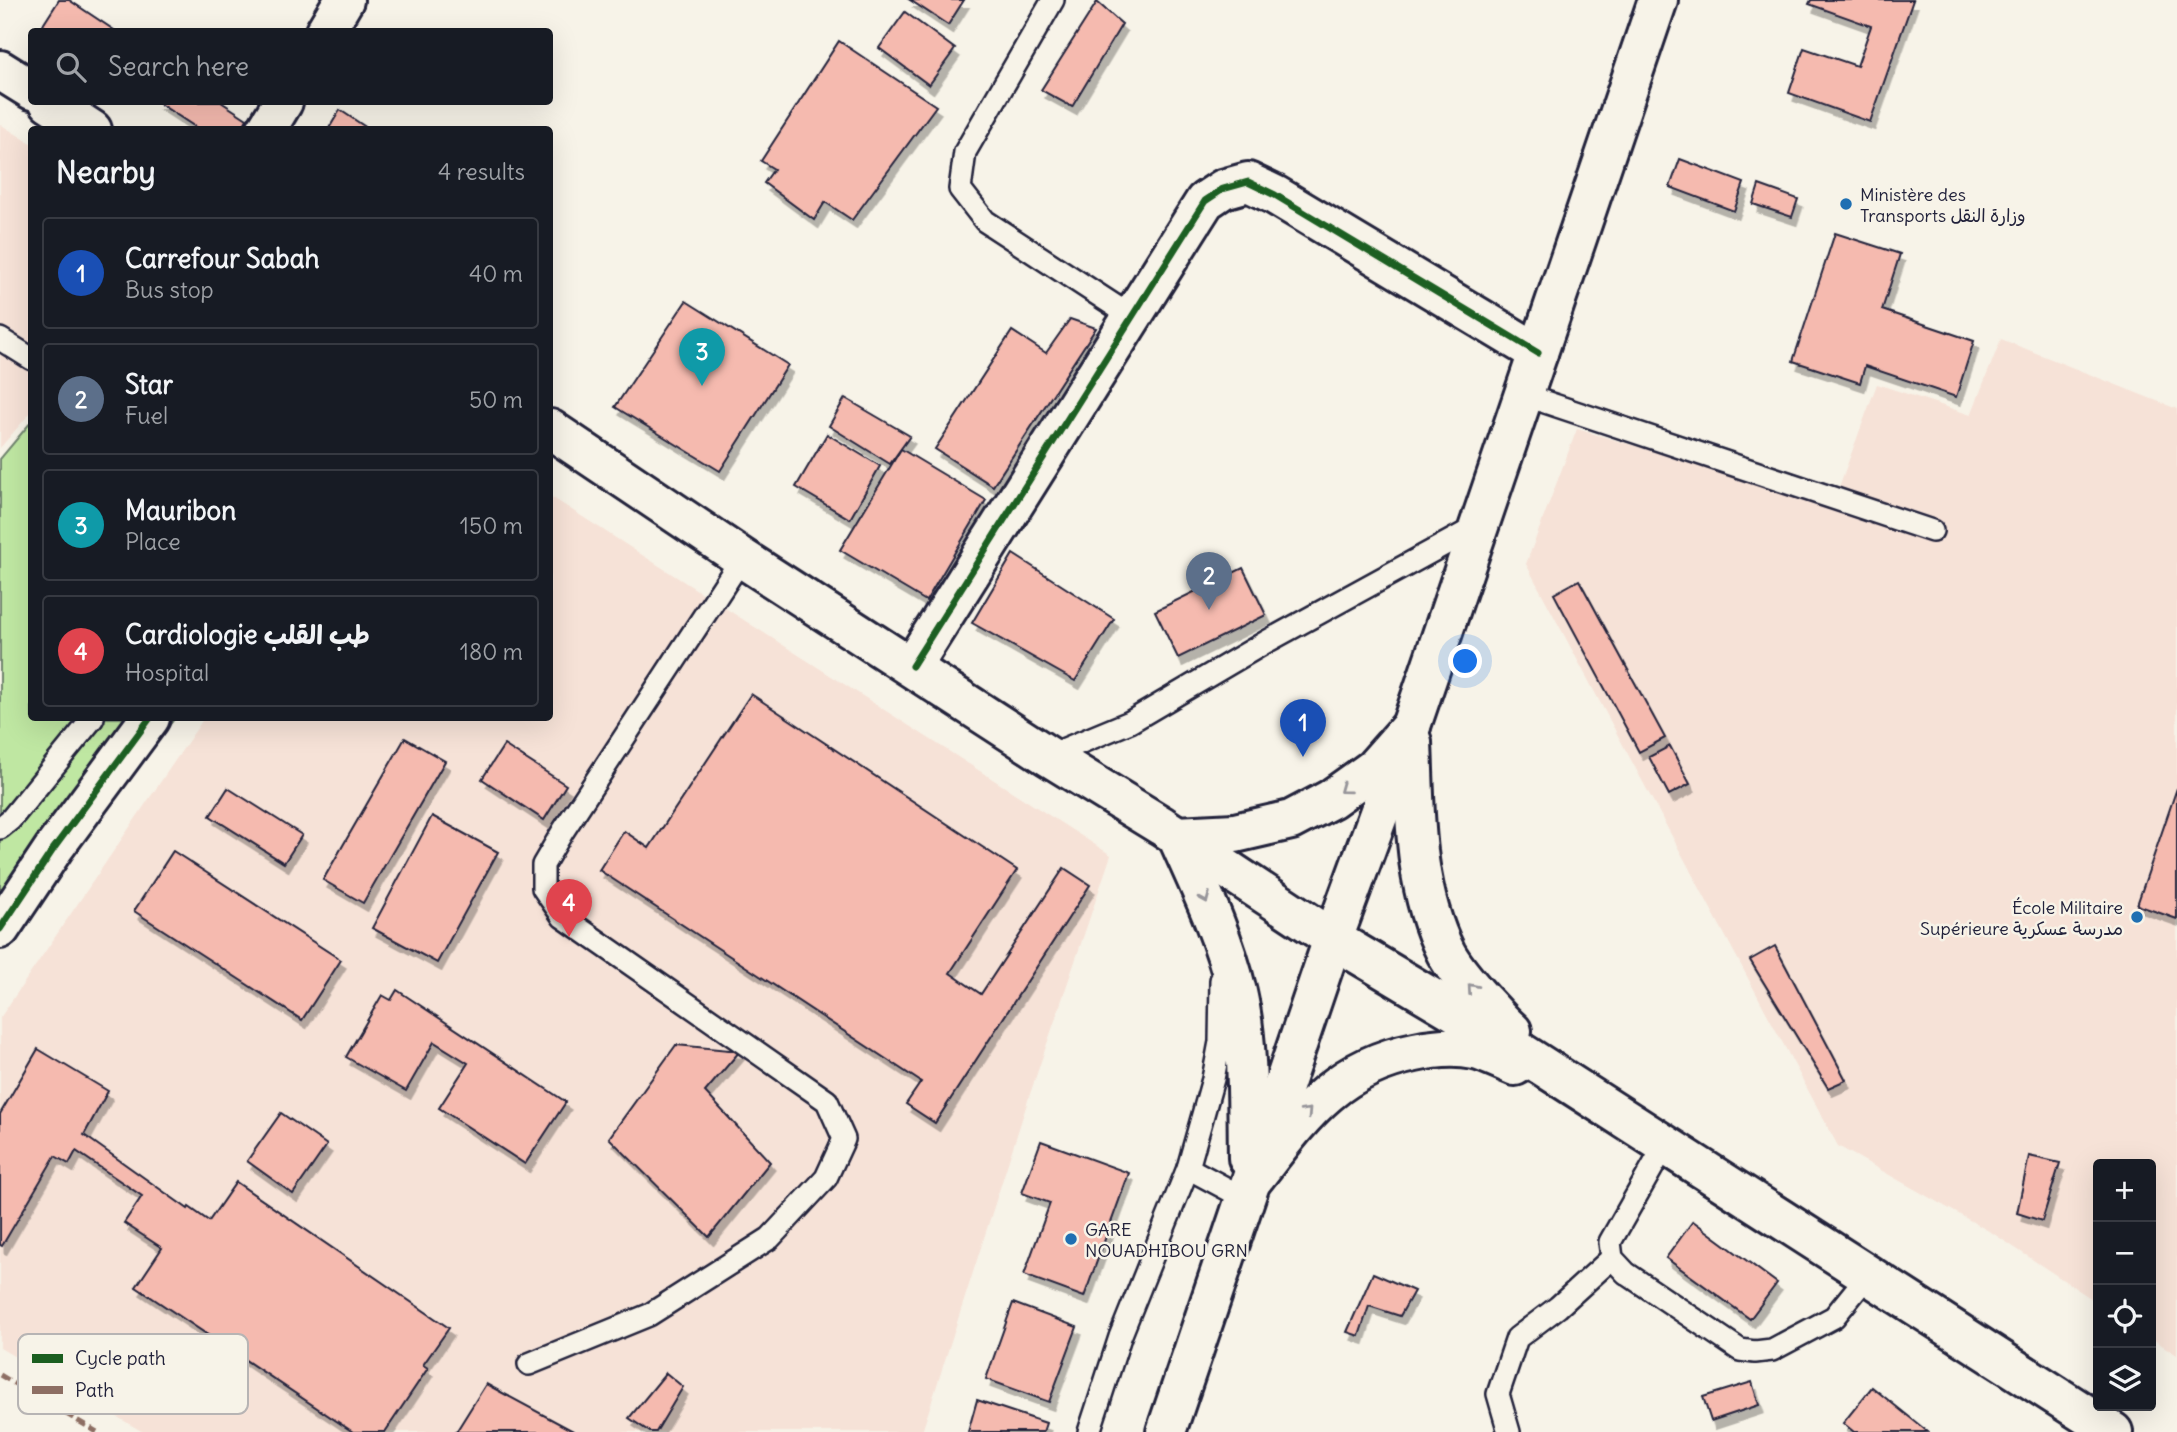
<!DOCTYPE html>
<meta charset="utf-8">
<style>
:root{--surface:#171b24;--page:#20242c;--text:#f1f3f6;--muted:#9ea1a6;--line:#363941;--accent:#1f6fb2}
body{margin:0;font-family:Delius,"Playpen Sans Arabic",sans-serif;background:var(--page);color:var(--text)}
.controls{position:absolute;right:21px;bottom:21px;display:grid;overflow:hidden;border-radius:7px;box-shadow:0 7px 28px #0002}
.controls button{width:63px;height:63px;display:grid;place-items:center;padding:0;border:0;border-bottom:2px solid var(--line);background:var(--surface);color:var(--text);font:35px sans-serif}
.you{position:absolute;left:1466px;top:662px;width:24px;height:24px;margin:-18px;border:5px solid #fff;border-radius:50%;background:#1a73e8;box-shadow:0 0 0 10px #1a73e833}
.badge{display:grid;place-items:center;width:46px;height:46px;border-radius:50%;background:var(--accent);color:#fff;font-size:23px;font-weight:700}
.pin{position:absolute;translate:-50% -58px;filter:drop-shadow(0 2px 4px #0008)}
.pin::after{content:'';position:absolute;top:37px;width:24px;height:21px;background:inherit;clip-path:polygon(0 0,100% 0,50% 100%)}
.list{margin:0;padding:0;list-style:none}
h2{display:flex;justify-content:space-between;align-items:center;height:91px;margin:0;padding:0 28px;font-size:30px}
h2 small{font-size:23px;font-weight:400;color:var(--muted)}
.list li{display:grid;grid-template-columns:46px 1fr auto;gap:21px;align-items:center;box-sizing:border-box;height:112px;margin:0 14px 14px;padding:0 14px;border:2px solid var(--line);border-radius:7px}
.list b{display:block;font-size:26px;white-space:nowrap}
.list p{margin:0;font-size:23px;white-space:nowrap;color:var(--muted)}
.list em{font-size:23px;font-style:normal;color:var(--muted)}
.icon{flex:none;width:38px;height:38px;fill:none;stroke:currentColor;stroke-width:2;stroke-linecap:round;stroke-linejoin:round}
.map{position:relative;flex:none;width:2177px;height:1432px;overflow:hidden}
.search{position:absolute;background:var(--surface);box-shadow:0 7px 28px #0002;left:28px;top:28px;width:525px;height:77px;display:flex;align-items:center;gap:18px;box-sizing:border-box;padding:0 24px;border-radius:7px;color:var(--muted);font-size:26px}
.panel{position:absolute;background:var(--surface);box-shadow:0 7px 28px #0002;left:28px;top:126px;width:525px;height:595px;border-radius:7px}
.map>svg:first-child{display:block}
.built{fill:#f6e2d7}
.green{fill:#bfe7a2;stroke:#70846e;stroke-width:2}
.building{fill:#f5baaf;stroke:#22223b;stroke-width:2;filter:url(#shadow)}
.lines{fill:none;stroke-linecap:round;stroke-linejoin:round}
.service-casing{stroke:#22223b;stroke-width:26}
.minor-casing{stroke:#22223b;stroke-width:44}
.secondary-casing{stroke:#22223b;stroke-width:44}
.trunk-casing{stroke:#22223b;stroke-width:44}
.service{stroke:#f7f3e8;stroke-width:21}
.minor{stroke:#f7f3e8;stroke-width:38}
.secondary{stroke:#f7f3e8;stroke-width:38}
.trunk{stroke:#f7f3e8;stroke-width:38}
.quiet{stroke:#8d6e63;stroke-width:5;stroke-dasharray:10 5;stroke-linecap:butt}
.cycleway-casing{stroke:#f7f3e8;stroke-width:11}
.cycleway{stroke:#1b5e20;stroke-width:7}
.oneway{stroke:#97959a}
.poi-dot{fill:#1f6fb2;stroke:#f7f3e8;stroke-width:2.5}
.labels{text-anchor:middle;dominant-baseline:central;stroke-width:5;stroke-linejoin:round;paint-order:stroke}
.poi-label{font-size:18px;fill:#22223b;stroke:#f7f3e8;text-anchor:start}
.key{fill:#f7f3e8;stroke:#b7b4b4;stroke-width:2}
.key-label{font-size:19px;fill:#22223b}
</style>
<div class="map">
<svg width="2177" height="1432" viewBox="0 0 2177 1432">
<defs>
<filter id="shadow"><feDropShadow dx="4.5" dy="8" stdDeviation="0" flood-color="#0004"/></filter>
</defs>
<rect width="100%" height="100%" fill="#f7f3e8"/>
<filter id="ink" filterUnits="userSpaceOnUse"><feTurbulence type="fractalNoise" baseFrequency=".0143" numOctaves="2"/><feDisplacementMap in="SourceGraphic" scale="14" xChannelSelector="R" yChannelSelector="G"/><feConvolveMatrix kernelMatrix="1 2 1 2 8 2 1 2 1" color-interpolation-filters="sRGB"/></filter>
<g filter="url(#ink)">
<g class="built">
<path d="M0,124l32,20 -1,268 -31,36z"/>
<path d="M2001,339l176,70v946l-26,-17v-174h-53v139l-104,-69 -156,-88 -312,-582 51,-135 256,74 44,-119 94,31z"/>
<path d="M550,496l561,359 -81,239 -108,338h-779l-143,-84v-330l204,-300h346z"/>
</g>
<path class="green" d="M31,422l1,296h143l-175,221v-480z"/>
<g class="building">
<path d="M59,0h10l48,32h-65l-9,-7z"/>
<path d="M910,0h54l-16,25z"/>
<path d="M1811,0h102l-43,122 -81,-29 15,-45 53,18 14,-40 -62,-22z"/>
<path d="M1097,2l25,22 -50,83 -31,-17z"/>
<path d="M905,12l50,37 -26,36 -50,-37z"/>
<path d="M839,41l97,65 -84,114 -27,-18 -11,18 -50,-37 10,-14 -13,-8z"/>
<path d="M157,102h64l26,17 -6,11h-41z"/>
<path d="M340,110l30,20h-42z"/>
<path d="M1680,159l64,24 -10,28 -64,-24z"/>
<path d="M1759,185l39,14 -6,18 -39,-13z"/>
<path d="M1835,233l65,21 -18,56 92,31 -18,56 -91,-31 -5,17 -67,-22z"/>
<path d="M686,301l102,64 -68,106 -105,-64z"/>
<path d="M1070,319l26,9 -103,158 -58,-37 77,-118 34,22z"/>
<path d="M845,398l65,38 -20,28 -61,-38z"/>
<path d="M827,434l53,32 -30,53 -54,-32z"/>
<path d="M901,449l85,51 -60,101 -86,-51z"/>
<path d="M1013,554l101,65 -39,62 -103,-58z"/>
<path d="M1243,568l23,47 -88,43 -23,-47z"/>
<path d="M1579,580l86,158 -26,14 -85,-158z"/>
<path d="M751,694l266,176 -67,103 31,21 83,-126 26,17 -155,238 -29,-19 15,-22 -322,-212 25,-39 25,17z"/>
<path d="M405,738l40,23 -82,142 -40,-23z"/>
<path d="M504,745l62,40 -22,35 -62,-41z"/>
<path d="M1670,746l20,38 -21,11 -20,-38z"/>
<path d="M228,788l74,47 -18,28 -74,-47z"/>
<path d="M2177,788v131l-40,-14z"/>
<path d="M432,816l66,36 -61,111 -65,-35z"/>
<path d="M173,851l168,109 -39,60 -168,-109z"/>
<path d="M1775,946l71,134 -18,8 -78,-128z"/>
<path d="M397,990l169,112 -41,62 -86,-56 29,-45 -34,-21 -28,49 -60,-34 36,-62 9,5z"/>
<path d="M676,1045l64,6 -35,41 65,70 -61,75 -100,-99z"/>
<path d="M38,1049l70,42 -24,44 104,74 1,-2 20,14 27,-39 213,146 -26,37 5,3 -43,64h-32l-217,-145 26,-39 -38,-25 18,-27 -66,-45 -7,13 -14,-8 -53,90 -2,-1v-131z"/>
<path d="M281,1113l46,32 -34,49 -46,-33z"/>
<path d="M1041,1141l88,32 -45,124 -60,-22 26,-72 -28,-10z"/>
<path d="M2029,1156l31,7 -18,58 -25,-8z"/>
<path d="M1693,1221l84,62 -27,36 -84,-61z"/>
<path d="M1373,1273l41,18 -14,25 -31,-10 -10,30 -12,-4z"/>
<path d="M1013,1303l64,24 -28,75 -63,-23z"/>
<path d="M666,1373l17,14 -27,45h-6l-21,-14z"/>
<path d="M1752,1382l7,23 -48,16 -8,-24z"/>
<path d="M486,1384l89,48h-119z"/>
<path d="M1872,1387l56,45h-74l-11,-9z"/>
<path d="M977,1400l69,23 -3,9h-75z"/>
</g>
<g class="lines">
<g class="service-casing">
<g id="service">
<path d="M1053,0l-88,152 -5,37 25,32 147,96"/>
<path d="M0,339l32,20"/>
<path d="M1524,395l408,136"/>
<path d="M1048,756l82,-34 136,-80 212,-116"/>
<path d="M0,828l11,-9 82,-101"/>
<path d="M1665,1145l-55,97 2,16 14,15 114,77 15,2 17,-2 62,-33 34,-42"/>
<path d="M1188,1168l56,30"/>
<path d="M529,1364l120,-49 121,-77 56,-60 18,-39 -17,-38 -264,-184 -20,-29v-23l20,-34 179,-273"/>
<path d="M1089,1432l31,-95 68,-169 25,-89 7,-37 1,-62"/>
<path d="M1509,1432l-11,-38 19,-56 41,-31 54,-49"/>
</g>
</g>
<g class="minor-casing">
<g id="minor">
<path d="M325,32l19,-32"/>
<path d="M266,130l17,-28"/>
<path d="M912,666l293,-465 18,-12 25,-7 27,13 263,158"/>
<path d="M0,929l54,-81 96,-130"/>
</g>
</g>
<g class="secondary-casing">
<g id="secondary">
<path d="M1658,0l-247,726 -78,213 158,94 622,399"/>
<path d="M1412,742c3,72 1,144 34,211 9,17 23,32 36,47 10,10 19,22 30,31"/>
<path d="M1254,1178c48,-61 80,-110 161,-126 19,-4 40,-6 60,-2 13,3 27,11 40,16"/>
</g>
</g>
<g class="trunk-casing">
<g id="trunk">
<path d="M0,70l32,20"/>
<path d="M49,102l43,28"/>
<path d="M550,429l192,129 306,198 114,70 171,113 -167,493"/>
<path d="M1177,836c23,51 47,101 60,156 12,53 10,111 11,166"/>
<path d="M1177,836l58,-3 56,-13 40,-21 42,-30 38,-43"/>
</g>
</g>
<use href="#service" class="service"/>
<use href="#minor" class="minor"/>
<use href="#secondary" class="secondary"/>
<use href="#trunk" class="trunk"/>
<path class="quiet" d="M0,1375l97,57"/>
<g class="cycleway-casing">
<g id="cycleway">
<path d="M912,666l293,-465 18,-12 25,-7 27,13 263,158"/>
<path d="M0,929l54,-81 96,-130"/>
</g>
</g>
<use href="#cycleway" class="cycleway"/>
</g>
<defs><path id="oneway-chevron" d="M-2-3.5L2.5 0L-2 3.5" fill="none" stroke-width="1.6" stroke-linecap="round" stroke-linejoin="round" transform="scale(1.75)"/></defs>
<g class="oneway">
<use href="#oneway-chevron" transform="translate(1344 789) rotate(144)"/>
<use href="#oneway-chevron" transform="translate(1205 898) rotate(67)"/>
<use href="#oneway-chevron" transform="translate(1472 988) rotate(-131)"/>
<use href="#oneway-chevron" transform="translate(1307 1112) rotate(-47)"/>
</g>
</g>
<g class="poi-dot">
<circle cx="1846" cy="204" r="7"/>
<circle cx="2137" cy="917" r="7"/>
<circle cx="1071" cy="1239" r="7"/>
</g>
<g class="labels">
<g class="poi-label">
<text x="1860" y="194">Ministère des<tspan x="1860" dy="21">Transports وزارة النقل</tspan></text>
<text x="2123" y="907" text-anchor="end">École Militaire<tspan x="2123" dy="21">Supérieure مدرسة عسكرية</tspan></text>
<text x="1085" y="1229">GARE<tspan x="1085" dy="21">NOUADHIBOU GRN</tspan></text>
</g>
</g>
<rect x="18" y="1334" width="230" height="80" rx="10" class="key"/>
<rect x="32" y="1354" width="31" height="9" fill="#1b5e20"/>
<rect x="32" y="1386" width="31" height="8" fill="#8d6e63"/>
<g class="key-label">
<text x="75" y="1365">Cycle path</text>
<text x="75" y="1397">Path</text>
</g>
</svg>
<div class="controls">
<button>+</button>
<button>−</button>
<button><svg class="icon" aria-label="locate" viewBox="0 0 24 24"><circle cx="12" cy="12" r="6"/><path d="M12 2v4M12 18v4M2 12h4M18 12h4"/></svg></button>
<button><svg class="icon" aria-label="layers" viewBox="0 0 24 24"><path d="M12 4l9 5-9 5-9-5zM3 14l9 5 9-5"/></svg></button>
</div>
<div class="you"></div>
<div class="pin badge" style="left:1303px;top:757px;background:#1a4fb4">1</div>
<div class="pin badge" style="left:1209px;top:610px;background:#5c6f8a">2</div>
<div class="pin badge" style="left:702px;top:386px;background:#0f9aa8">3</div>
<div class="pin badge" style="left:569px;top:937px;background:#e0444e">4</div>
<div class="search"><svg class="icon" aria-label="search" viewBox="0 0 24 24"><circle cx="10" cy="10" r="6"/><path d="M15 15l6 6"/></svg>Search here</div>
<section class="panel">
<h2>Nearby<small>4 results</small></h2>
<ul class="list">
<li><span class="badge" style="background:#1a4fb4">1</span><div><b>Carrefour Sabah</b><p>Bus stop</p></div><em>40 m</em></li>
<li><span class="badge" style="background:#5c6f8a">2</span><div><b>Star</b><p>Fuel</p></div><em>50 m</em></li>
<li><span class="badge" style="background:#0f9aa8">3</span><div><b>Mauribon</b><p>Place</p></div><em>150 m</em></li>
<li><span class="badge" style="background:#e0444e">4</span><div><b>Cardiologie طب القلب</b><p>Hospital</p></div><em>180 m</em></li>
</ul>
</section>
</div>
